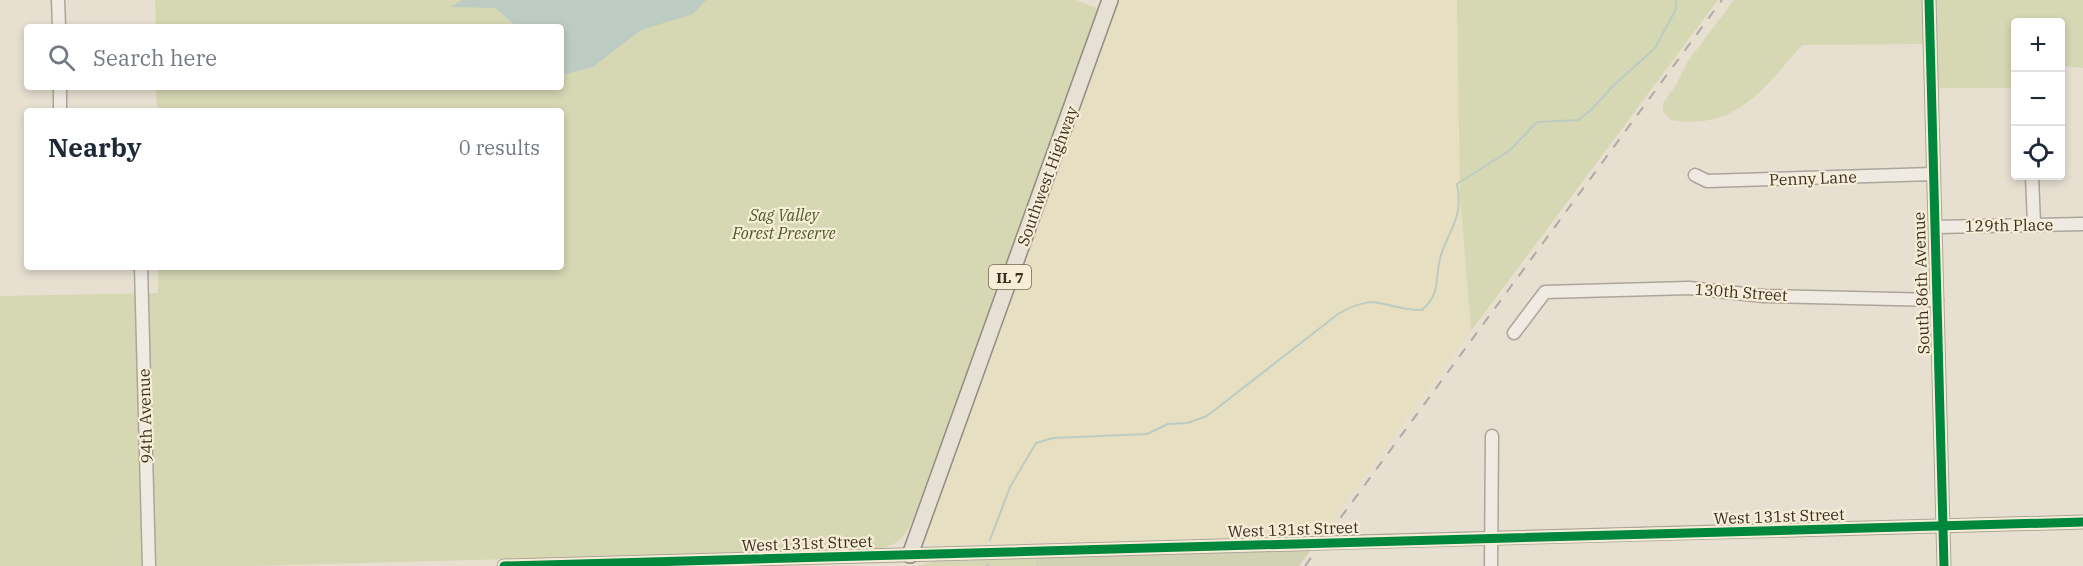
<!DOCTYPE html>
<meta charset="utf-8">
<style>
:root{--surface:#fff;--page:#f6f6f7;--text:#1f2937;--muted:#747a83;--line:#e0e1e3}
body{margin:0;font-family:"IBM Plex Serif",serif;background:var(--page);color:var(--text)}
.controls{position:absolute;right:18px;top:18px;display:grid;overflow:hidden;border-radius:6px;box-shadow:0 3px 9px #0003}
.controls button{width:54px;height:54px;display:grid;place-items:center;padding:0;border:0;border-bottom:2px solid var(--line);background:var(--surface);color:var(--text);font:30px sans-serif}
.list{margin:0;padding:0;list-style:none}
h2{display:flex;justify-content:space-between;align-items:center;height:78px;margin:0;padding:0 24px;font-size:26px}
h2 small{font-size:20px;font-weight:400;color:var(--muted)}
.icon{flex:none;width:33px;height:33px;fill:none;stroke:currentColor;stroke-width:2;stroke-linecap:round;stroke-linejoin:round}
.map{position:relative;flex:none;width:2083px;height:566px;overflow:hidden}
.search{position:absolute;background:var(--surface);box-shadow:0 3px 9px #0003;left:24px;top:24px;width:540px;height:66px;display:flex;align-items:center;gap:15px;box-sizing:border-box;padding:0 21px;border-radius:6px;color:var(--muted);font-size:22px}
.panel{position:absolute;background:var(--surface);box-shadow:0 3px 9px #0003;left:24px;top:108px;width:540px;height:162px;border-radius:6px}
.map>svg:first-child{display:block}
.farmland{fill:#e6dfc2}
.green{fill:#d6d7b3}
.cemetery{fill:#d1d1b3}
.water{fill:#bcccc2}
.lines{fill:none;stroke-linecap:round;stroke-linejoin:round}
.stream{stroke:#bcccc2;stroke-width:2}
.minor-casing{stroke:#ada599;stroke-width:15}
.major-casing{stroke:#928b80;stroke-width:18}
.minor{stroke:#efebe3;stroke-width:12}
.major{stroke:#e6e1d4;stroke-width:15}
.rail{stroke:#afaaa2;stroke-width:2;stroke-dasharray:10 10;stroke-linecap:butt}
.minor-bridge-casing{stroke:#ada599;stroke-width:15;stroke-linecap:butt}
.minor-bridge{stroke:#efebe3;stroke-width:12}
.cycleway-casing{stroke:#f7eed8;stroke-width:13}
.cycleway{stroke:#00873e;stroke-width:9}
.labels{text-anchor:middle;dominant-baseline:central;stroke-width:4.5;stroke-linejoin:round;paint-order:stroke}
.shield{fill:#f7eed8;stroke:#756857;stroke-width:1.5}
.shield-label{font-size:15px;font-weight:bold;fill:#3d2e20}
.street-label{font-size:16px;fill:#3d2e20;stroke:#f7eed8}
.park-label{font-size:16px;font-style:italic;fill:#4d5a26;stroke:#f7eed8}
</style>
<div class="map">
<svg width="2083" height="566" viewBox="0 0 2083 566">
<rect width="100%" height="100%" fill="#e7e0d1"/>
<path class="farmland" d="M1114,0h343l3,193 11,138 -149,204 -387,11 -9,-7 -1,-13z"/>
<g class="green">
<path d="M155,0h921l25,10 -188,509c-9,19 -14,26 -35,30l-624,17h-254v-270l158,-3v-26h403v-156h-404l-1,-24h405v-60h-405z"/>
<path d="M1457,0h261l-247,331 -11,-138z"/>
<path d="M1734,0h190v44l-122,1c-38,43 -66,86 -131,75l-8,-9v-8l13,-18 12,-24z"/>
<path d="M1934,0h149v68l-18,-2 -4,4 -1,-48h-44l-1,66h-79z"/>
<path d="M1035,558l1,8h-120l15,-4z"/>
</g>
<path class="cemetery" d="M1311,550l-12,16h-263l-1,-8z"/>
<path class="water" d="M462,0h244l-13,14 -52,16 -48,37 -32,8v-48h-44l-21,-19 -46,-1z"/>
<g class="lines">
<g class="stream">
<path d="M990,540l20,-53 26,-44 17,-5 94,-4 21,-10 19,-1 20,-7 131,-102c42,-24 43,-4 84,-4 20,-17 12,-32 19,-55 9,-27 23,-39 16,-71l52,-33 28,-29 41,-2 13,-10 23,-25 41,-37 21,-39v-9"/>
<path d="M986,566l2,-2"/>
</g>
<g class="minor-casing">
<g id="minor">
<path d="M58,0l1,27"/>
<path d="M1929,0l15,566"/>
<path d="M60,87v24"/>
<path d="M1695,175l12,6 226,-7"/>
<path d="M2032,176l2,48"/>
<path d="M1935,227l148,-3"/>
<path d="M141,267l8,299"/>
<path d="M1514,333l31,-41 144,-4 75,8 173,4"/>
<path d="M1355,542l728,-20"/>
<path d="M504,566l790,-22"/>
<path d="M1491,566l1,-130"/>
</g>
</g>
<g class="major-casing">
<path id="major" d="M910,555l200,-555"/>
</g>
<use href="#minor" class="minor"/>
<use href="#major" class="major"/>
<path class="rail" d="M1305,566l417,-566"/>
<g class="minor-bridge-casing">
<path id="minor-bridge" d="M1294,544l61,-2"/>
</g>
<use href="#minor-bridge" class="minor-bridge"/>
<g class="cycleway-casing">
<g id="cycleway">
<path d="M1929,0l15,566"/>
<path d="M504,566l1579,-44"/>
</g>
</g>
<use href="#cycleway" class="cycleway"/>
</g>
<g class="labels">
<rect class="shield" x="989" y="265" width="42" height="24" rx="4.5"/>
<g class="shield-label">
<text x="1010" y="277">IL 7</text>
</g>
<g class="street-label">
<text transform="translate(1047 176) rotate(-70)">Southwest Highway</text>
<text transform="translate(1813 178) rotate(-2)">Penny Lane</text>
<text transform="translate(2009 225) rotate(-1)">129th Place</text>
<text transform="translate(1921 283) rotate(-92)">South 86th Avenue</text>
<text transform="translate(1741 292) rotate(4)">130th Street</text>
<text transform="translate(145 416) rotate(-92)">94th Avenue</text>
<text transform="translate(1779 516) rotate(-2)">West 131st Street</text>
<text transform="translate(1293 529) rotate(-2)">West 131st Street</text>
<text transform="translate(807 543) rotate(-2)">West 131st Street</text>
</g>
<g class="park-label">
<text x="784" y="215">Sag Valley<tspan x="784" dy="18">Forest Preserve</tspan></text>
</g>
</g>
</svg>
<div class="controls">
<button>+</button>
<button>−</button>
<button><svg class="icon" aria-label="locate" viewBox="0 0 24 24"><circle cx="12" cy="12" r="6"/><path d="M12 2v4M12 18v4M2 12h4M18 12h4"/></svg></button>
</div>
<div class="search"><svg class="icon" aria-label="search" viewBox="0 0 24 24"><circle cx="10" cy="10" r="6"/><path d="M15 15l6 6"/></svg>Search here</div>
<section class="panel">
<h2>Nearby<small>0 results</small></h2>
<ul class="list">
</ul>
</section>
</div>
